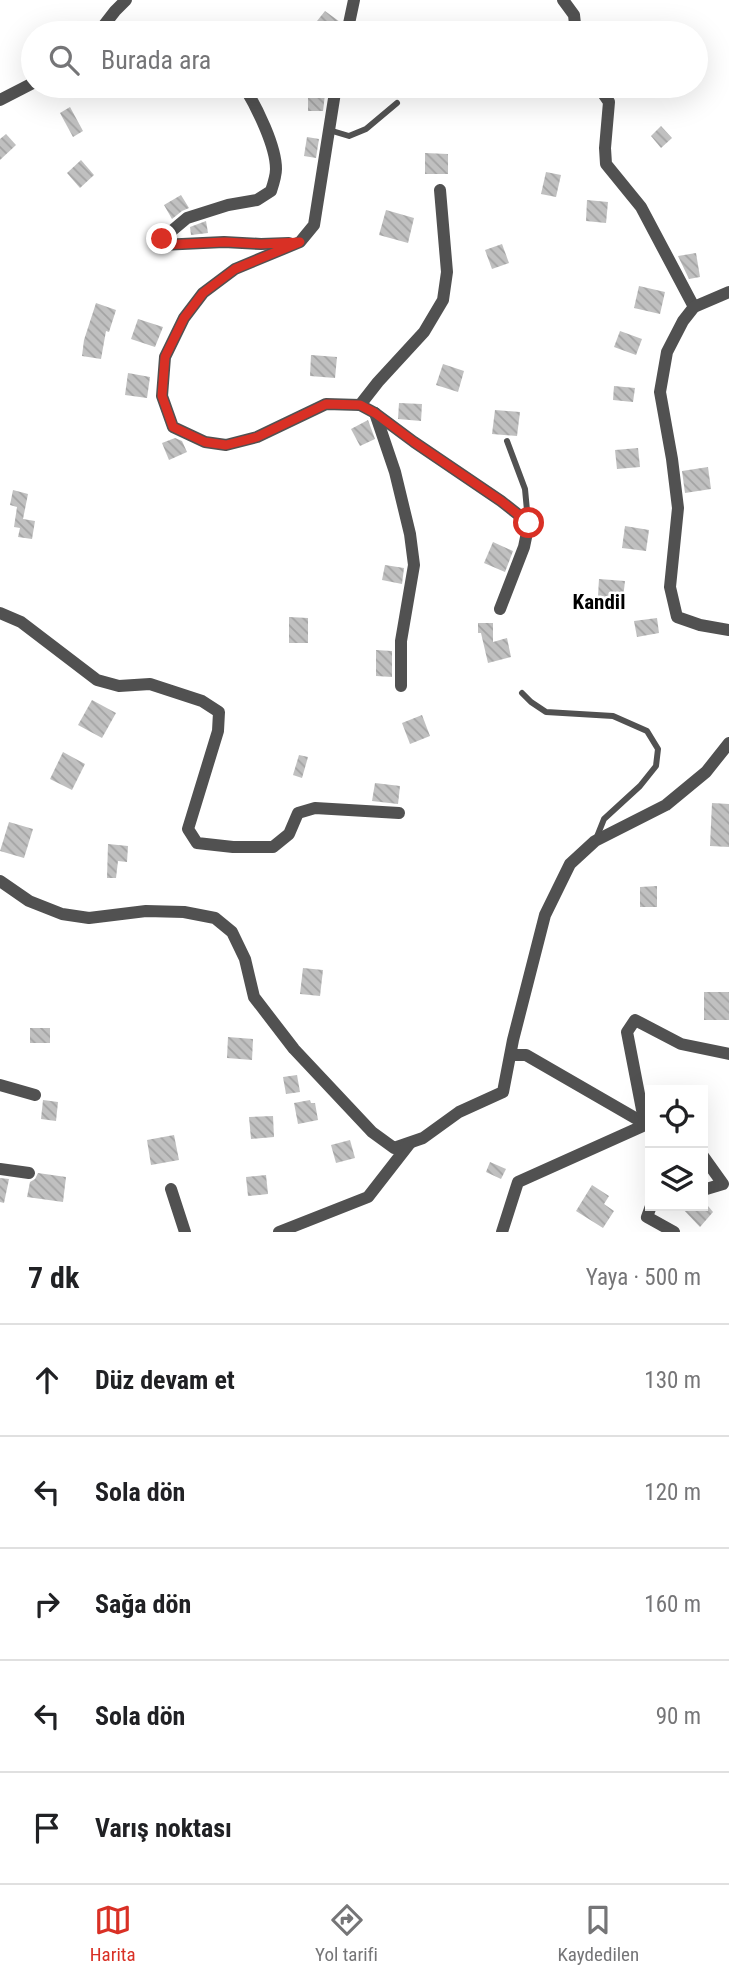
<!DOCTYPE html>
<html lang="tr">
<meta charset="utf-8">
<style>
:root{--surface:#fff;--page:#f2f2f2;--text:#202124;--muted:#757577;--line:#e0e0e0;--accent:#d93025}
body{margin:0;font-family:"Roboto Condensed",sans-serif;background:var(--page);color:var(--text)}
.controls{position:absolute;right:21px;bottom:21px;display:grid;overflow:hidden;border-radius:0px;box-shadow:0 7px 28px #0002}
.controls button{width:63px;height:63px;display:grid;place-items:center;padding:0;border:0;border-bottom:2px solid var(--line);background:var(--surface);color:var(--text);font:35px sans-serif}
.stop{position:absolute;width:21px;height:21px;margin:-16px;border:5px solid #d93025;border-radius:50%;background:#fff}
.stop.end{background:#d93025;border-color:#fff;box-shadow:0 2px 7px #0008}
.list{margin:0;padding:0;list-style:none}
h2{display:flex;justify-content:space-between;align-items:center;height:91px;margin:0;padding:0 28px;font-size:30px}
h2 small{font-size:23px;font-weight:400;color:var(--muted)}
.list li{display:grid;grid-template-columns:46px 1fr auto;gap:21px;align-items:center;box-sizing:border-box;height:112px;padding:0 28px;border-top:2px solid var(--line)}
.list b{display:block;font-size:26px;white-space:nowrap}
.list em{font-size:23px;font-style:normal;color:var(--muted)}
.icon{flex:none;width:38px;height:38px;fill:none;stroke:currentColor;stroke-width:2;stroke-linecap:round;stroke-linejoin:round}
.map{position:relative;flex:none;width:729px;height:1232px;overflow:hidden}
.search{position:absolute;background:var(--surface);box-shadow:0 7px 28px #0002;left:21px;right:21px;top:21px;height:77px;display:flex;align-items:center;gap:18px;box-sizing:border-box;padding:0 24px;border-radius:38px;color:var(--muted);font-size:26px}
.sheet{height:651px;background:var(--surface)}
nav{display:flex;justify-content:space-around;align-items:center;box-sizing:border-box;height:98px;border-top:2px solid var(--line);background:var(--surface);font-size:19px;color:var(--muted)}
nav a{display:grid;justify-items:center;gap:4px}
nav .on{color:var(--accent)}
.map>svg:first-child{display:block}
.building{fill:url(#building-back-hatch)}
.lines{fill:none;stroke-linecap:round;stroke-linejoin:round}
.lane{stroke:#515151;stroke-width:6}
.street{stroke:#515151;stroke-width:12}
.route{stroke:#d93025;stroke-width:9}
.labels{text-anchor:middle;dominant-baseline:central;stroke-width:5;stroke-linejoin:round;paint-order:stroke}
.neighbourhood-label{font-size:21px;font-weight:bold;fill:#000;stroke:#fff}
</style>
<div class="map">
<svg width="729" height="1232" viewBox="0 0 729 1232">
<defs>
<pattern id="building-back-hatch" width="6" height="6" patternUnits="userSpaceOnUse" patternTransform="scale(1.75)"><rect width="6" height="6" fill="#c0c0c0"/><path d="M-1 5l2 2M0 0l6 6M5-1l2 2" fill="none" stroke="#a3a3a3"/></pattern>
</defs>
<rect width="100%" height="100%" fill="#fff"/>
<g class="building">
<path d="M325,11l15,11 -8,11h-9l-10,-7z"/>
<path d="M308,86h18l-3,25h-15z"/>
<path d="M393,86h28l-7,12z"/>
<path d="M70,107l13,24 -10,6 -13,-24z"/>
<path d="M661,126l11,12 -11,10 -10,-12z"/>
<path d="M6,134l10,11 -16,15v-21z"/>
<path d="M307,137l12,2 -3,19 -12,-2z"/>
<path d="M425,153l23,1v20h-23z"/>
<path d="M81,160l13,15 -14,13 -13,-15z"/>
<path d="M546,172l15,3 -5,22 -15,-3z"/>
<path d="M181,195l8,13 -7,3 -10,8 -8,-14z"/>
<path d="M587,200l21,2 -2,21 -20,-2z"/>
<path d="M386,210l28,8 -6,25 -29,-8z"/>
<path d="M206,221l2,12 -17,2 -1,-8z"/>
<path d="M502,244l7,19 -17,6 -7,-19z"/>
<path d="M696,253l4,24 -11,2 -11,-23z"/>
<path d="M639,286l26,6 -5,22 -26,-6z"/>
<path d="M96,303l20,7 -7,22 -3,-1 -5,28 -19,-3 2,-16z"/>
<path d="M138,319l25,8 -8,20 -24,-8z"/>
<path d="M620,331l22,8 -6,16 -22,-8z"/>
<path d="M311,355l26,2 -2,21 -25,-2z"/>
<path d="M443,364l21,7 -6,21 -22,-7z"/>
<path d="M128,373l22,4 -3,21 -22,-3z"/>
<path d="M614,386l21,2 -2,14 -20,-2z"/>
<path d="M399,403l23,1 -1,17 -23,-2z"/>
<path d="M495,410l25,2 -3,24 -25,-2z"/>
<path d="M368,420l7,19 -15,7 -9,-17z"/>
<path d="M175,438l7,3 5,11 -18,8 -7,-17z"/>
<path d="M638,448l2,19 -23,2 -2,-19z"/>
<path d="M708,467l3,22 -26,4 -3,-22z"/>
<path d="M13,490l15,4 -5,25 12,2 -3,18 -14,-2 2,-9 -6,-1 3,-20 -7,-2z"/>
<path d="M625,526l24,4 -3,21 -24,-3z"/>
<path d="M493,542l20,9 -8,21 -21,-9z"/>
<path d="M385,565l19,3 -2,16 -20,-4z"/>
<path d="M599,579l26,2 -2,17 -25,-2z"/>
<path d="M289,617l19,1v25h-19z"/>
<path d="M657,618l2,15 -22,4 -3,-16z"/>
<path d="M478,623h15v19l14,-4 4,19 -23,6 -7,-30h-3z"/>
<path d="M376,650l16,1v26l-16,-1z"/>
<path d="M92,700l24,13 -14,25 -24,-13z"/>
<path d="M422,715l8,21 -20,8 -8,-21z"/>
<path d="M63,752l22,12 -13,26 -22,-11z"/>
<path d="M299,755l9,2 -6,21 -9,-3z"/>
<path d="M375,783l25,3 -2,18 -26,-3z"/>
<path d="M712,803l17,1v43l-19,-1z"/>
<path d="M9,822l24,7 -9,29 -24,-7z"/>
<path d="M108,844l20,2 -1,16 -9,-1 -2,17h-9z"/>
<path d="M657,886v21h-17v-20z"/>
<path d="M303,968l20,2 -3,26 -20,-2z"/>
<rect x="704" y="992" width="25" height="28"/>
<rect x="30" y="1028" width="20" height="15"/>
<path d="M228,1037l25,2 -1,21 -25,-2z"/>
<path d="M297,1075l3,17 -14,2 -3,-17z"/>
<path d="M43,1100l15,2 -2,19 -15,-2z"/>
<path d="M310,1100l1,3h4l3,17 -20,4 -4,-21z"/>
<path d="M273,1116l1,21 -23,2 -2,-22z"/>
<path d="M174,1135l5,25 -28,5 -4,-25z"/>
<path d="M350,1140l5,18 -19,5 -5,-18z"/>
<path d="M490,1162l16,7 -5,10 -15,-7z"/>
<path d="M38,1173l28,4 -3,25 -36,-5 3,-15 5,-3z"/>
<path d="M266,1175l2,19 -20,2 -2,-19z"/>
<path d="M0,1178l9,1 -5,24 -4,-1z"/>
<path d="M592,1185l17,11 -5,8 10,7 -11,17 -27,-17z"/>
<path d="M680,1206h28l5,6 -13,15z"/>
</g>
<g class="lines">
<g class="lane">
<path d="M329,130l20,6 17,-7 31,-26"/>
<path d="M507,441l18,48 3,32"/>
<path d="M522,693l9,9 15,10 67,4 34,15 11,18 -2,17 -16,20 -36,33 -8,20"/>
</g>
<g class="street">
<path d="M563,0l11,15 2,18"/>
<path d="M98,33l17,-22 11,-11"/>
<path d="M347,33l7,-33"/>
<path d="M336,86l-22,139 -14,17 -65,27 -32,24 -19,25 -19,39 -3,39 11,31 32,15 21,3 31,-8 69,-33 34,1 15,8 39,29 87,59 28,22 -5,24 -24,62"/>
<path d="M598,86l11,16 -4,46 1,16 35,43 53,100"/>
<path d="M245,88c12,20 31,58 31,81 0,7 -3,16 -5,22l-14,9 -29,5 -41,13 -25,21 -1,6 63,-3 37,2 28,-1"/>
<path d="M0,100l33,-17"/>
<path d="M729,292l-35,15 -11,14 -16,31 -7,40 12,67 6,49 -8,79 7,30 23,8 29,5"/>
<path d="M360,405l18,-23 46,-50 19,-32 4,-28 -7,-82"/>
<path d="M375,413l20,59 15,62 4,31 -13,76v45"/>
<path d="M0,613l21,9 76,58 22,6 31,-2 52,17 17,11 -1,19 -30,98 9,14 36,4h40l16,-13 9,-21 17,-5 84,5"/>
<path d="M0,881l29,20 33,13 27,4 57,-7 38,1 31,6 17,14 13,27 9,38 40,52 78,83 22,16 29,-10 36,-26 44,-20 10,-52 32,-125 25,-51 25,-23 71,-36 40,-33 23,-29"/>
<path d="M511,1055h15l123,71"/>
<path d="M0,1085l35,10"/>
<path d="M703,1156l20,28 -20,6"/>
<path d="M0,1169l29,4"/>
<path d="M171,1189l14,43"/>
<path d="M651,1206l-4,11 27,15"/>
<path d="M279,1232l89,-35 42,-54"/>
<path d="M502,1232l16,-50 127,-57 -18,-93 8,-12 46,24 48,10"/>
</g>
</g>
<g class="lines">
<path class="route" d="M162,239l-1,6 64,-3 36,2 39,-2 -65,27 -32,24 -19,25 -19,39 -3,39 11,31 32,15 21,3 31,-8 69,-33 34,1 15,8 39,29 87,59 28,22"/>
</g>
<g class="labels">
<g class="neighbourhood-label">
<text x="599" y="602">Kandil</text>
</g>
</g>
</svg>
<div class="controls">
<button><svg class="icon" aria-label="locate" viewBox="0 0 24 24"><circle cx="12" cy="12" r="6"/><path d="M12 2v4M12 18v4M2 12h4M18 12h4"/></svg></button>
<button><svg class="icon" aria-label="layers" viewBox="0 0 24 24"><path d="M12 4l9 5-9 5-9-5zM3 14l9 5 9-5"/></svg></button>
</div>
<div class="stop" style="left:529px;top:523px"></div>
<div class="stop end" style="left:162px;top:239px"></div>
<div class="search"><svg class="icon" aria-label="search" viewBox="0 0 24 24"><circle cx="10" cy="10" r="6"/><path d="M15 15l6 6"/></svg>Burada ara</div>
</div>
<section class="sheet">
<h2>7 dk<small>Yaya · 500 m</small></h2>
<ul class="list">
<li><svg class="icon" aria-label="ahead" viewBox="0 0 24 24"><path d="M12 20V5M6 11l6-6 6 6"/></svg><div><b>Düz devam et</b></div><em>130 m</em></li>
<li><svg class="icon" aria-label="left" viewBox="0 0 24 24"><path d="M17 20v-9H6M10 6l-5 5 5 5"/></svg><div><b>Sola dön</b></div><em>120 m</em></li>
<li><svg class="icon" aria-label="right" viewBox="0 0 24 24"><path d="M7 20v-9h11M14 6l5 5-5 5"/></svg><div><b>Sağa dön</b></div><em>160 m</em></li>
<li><svg class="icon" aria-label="left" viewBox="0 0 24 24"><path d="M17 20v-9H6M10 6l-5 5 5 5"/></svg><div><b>Sola dön</b></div><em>90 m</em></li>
<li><svg class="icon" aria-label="arrive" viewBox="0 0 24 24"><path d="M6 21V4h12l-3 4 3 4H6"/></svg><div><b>Varış noktası</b></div></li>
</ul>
</section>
<nav>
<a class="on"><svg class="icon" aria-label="map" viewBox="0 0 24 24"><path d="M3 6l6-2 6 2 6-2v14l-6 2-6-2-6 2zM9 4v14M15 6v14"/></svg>Harita</a>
<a><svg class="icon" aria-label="directions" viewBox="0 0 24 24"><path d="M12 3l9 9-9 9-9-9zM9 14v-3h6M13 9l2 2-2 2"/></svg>Yol tarifi</a>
<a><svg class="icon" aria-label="saved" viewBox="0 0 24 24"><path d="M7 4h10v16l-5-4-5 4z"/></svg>Kaydedilen</a>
</nav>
